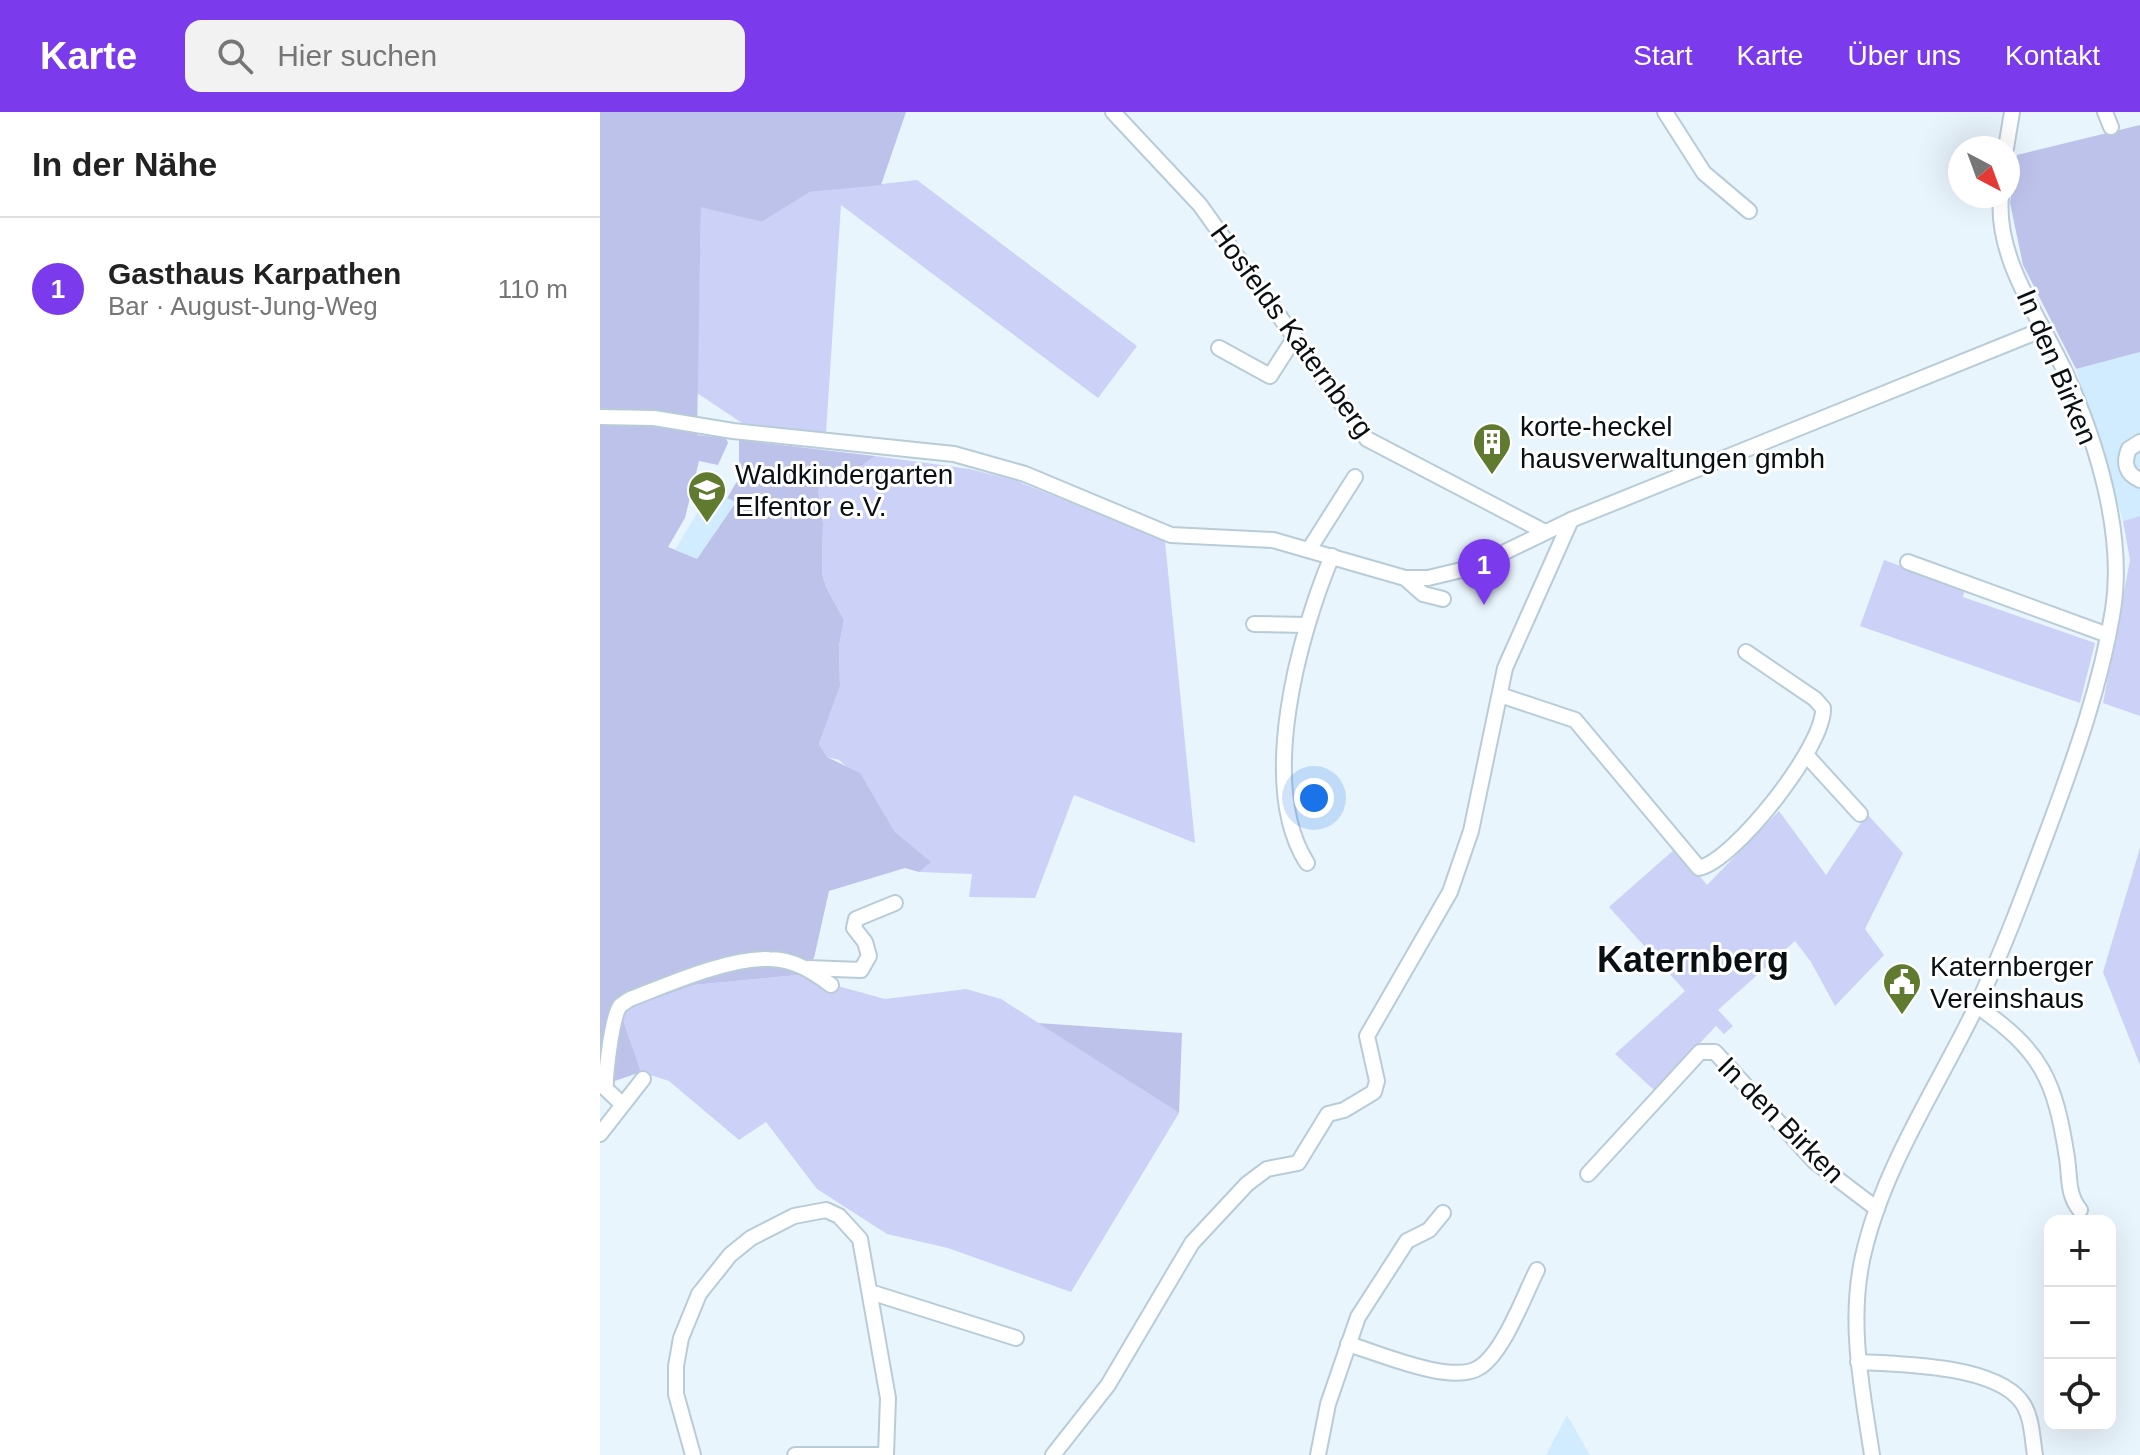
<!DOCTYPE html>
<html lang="de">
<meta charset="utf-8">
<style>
:root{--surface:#fff;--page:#f2f2f2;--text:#222;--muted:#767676;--line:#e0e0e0;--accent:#7c3aed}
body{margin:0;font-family:Helvetica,sans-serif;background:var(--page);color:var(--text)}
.controls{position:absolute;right:24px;bottom:24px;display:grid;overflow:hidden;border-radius:16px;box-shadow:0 8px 32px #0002}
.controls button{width:72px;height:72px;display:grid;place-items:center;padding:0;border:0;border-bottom:2px solid var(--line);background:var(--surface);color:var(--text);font:40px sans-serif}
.compass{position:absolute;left:1348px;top:24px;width:72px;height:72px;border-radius:50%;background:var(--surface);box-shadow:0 8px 32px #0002;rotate:139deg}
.you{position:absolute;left:714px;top:686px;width:28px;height:28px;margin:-20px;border:6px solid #fff;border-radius:50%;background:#1a73e8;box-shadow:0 0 0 12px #1a73e833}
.badge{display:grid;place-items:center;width:52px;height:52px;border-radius:50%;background:var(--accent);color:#fff;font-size:26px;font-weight:700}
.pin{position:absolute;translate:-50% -66px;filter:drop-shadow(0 2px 4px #0008)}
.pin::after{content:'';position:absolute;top:42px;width:28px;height:24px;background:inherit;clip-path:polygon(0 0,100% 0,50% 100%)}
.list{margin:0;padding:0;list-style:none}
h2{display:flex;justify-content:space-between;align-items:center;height:104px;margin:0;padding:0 32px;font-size:34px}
h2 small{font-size:26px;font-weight:400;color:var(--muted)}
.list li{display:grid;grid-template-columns:52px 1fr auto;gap:24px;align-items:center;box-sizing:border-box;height:144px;padding:0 32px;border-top:2px solid var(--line)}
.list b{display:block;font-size:30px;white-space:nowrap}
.list p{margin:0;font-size:26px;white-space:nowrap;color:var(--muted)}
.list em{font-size:26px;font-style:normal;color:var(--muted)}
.icon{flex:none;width:44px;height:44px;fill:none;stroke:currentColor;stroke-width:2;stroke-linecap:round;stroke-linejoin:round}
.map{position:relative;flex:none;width:1540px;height:1343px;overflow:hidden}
header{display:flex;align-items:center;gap:48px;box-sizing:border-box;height:112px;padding:0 40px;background:var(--accent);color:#fff}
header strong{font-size:38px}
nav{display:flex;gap:44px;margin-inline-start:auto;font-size:28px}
.search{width:560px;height:72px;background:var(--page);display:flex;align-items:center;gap:20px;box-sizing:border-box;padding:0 28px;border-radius:16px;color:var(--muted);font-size:30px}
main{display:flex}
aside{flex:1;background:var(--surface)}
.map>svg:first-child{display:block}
.built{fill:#d1ecfe}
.green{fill:#ccd1f8}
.forest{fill:#bdc2eb}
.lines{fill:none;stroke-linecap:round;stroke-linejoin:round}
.minor-casing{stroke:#b8ccd8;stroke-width:18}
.minor{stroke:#fff;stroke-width:14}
.labels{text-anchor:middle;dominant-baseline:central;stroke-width:6;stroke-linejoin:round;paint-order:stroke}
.street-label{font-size:28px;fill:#091014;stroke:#fff}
.poi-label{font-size:28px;fill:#091014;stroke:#fff;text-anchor:start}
.district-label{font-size:36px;font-weight:bold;fill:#091014;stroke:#fff}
</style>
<header>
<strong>Karte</strong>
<div class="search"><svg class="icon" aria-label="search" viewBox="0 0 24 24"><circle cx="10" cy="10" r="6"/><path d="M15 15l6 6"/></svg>Hier suchen</div>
<nav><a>Start</a><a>Karte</a><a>Über uns</a><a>Kontakt</a></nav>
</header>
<main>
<aside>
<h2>In der Nähe<small></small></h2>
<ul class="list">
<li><span class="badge">1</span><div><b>Gasthaus Karpathen</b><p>Bar · August-Jung-Weg</p></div><em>110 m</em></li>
</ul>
</aside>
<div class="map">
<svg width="1540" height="1343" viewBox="0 0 1540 1343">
<rect width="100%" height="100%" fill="#e9f5fd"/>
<g class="built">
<path d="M1540,240v164l-17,5 -47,-152z"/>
<path d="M109,381l27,8 -39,58 -22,-9z"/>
<path d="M967,1303l23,40h-44z"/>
</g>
<g class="green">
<path d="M317,68l220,166 -39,52 -257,-193 -15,228 -78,-6 -51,-34 4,-187 61,16 48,-30z"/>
<path d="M275,344l95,13 47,12 148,60 30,302 -121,-48 -39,103 -66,-1 3,-23 -53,-2 11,-10 -35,-30 -29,-48 -27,-24 -12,-3 -8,-13 21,-58 -1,-40 5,-26 -18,-33 -4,-14 1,-50 -5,-33 5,-7 28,-9z"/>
<path d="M1540,404v200l-37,-13 27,-143 -7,-39z"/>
<path d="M1284,448l81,29 -2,8 132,46 -15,60 -220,-77z"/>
<path d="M1179,699l47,64 41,-61 36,39 -38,76 19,26 -49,51 -24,-44 -16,-21 -77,69 15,16 -9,8 -8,-8 -61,65 -40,-37 70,-63 -76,-84 67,-59 31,37z"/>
<path d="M1540,736v217l-37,-93z"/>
<path d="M198,863l87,24 81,-10 35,10 178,114 -108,179 -123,-44 -61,-14 -70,-45 -51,-67 -27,18 -70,-59 -28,-9 -21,-61 74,-26z"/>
</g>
<g class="forest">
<path d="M0,0h306l-25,73 -71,7 -48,30 -61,-15 -4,228 29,3 2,5 -10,22 -19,-4 -14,57 -17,29 29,12 39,-57 -9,-4 12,-20v-38l136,16 -24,18 -28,9 -5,7 5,33 -1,50 4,14 18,33 -5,26 1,40 -21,58 8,13 33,16 35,59 36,30 -12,10 -14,-4 -76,23 -15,67 -16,17 -104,10 -74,26 21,61 -41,14z"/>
<path d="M1540,13v227l-64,17 -53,-104 -13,-62 7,-48z"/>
<path d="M438,911l144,10 -3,80z"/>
</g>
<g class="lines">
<g class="minor-casing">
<g id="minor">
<path d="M513,0l87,93 167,234 178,93"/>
<path d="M1065,0l39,61 45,38"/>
<path d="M1505,0l6,15"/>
<path d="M1406,36l6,-36"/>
<path d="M619,236l51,28 25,-39"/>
<path d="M0,305l54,1 79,13 221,23 71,20 146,61 102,5 132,38h23l46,-11 97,-47 473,-191"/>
<path d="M1540,330l-11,7c-6,14 -3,25 11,31"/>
<path d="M710,436l45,-71"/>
<path d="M1308,450l200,73"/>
<path d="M805,466l18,16 20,5"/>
<path d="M654,512l52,1"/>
<path d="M900,583l75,25 124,148c35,-7 126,-122 124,-160l-8,-9 -69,-47"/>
<path d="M1208,645l52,57"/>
<path d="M707,751c-50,-78 -8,-228 25,-307"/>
<path d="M208,856l53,2 8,-14 -4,-14 -11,-14 2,-9 39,-16"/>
<path d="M1377,894c65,45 78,74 90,152 3,19 0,36 13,52"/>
<path d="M22,992l-16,-15c-1,-13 6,-73 14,-83 1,-1 8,-6 10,-7 39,-15 97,-41 139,-40 24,0 43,12 62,26"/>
<path d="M0,1022l43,-55"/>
<path d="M988,1062l112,-122h15l99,109 63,48"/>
<path d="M270,1180l146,46"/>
<path d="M748,1232c31,9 105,42 132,23 24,-16 44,-71 57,-97"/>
<path d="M1258,1250c42,2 135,3 163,39 11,14 11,36 14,54"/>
<path d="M93,1343l-17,-61v-28l5,-28 18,-44 31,-39 21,-17 43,-22 32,-6 13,6 21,23 28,159 -2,57"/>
<path d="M195,1343h86"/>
<path d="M453,1343l55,-70 84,-142 55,-59 20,-15 31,-6 30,-49 16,-4 30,-18 3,-11 -10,-45 83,-144 21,-61 34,-163 66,-148"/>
<path d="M718,1343l10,-51 30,-87 49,-76 22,-11 14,-17"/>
<path d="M1272,1343c-10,-66 -24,-133 -9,-199 20,-89 74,-168 113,-249 28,-58 50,-119 73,-180 26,-70 52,-143 64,-217 12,-76 -16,-166 -46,-234 -25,-56 -72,-116 -66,-180"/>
</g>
</g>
<use href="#minor" class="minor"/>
</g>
<defs>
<g id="building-pin" transform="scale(2)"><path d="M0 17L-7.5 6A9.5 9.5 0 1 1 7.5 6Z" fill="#607b2f" stroke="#fff"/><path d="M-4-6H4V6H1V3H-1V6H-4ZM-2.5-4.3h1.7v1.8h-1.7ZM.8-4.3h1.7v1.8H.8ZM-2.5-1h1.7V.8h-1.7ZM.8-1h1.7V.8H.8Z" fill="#fff"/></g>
<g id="school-pin" transform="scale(2)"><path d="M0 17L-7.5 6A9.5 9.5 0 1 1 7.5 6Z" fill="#607b2f" stroke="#fff"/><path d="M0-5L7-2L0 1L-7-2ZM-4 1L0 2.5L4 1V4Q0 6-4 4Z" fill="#fff"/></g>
<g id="civic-pin" transform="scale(2)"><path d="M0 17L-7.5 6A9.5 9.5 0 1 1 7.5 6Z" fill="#607b2f" stroke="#fff"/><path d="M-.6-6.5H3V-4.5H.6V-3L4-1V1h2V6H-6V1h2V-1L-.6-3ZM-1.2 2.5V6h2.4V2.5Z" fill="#fff"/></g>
</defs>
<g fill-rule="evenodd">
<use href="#building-pin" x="892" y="330"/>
<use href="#school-pin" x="107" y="378"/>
<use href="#civic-pin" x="1302" y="870"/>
</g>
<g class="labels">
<g class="street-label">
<text transform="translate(692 219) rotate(54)">Hosfelds Katernberg</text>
<text transform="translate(1457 255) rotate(67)">In den Birken</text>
<text transform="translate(1181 1008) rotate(45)">In den Birken</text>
</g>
<g class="poi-label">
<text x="920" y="314">korte-heckel<tspan x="920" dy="32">hausverwaltungen gmbh</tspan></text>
<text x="135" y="362">Waldkindergarten<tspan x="135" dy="32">Elfentor e.V.</tspan></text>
<text x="1330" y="854">Katernberger<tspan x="1330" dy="32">Vereinshaus</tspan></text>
</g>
<g class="district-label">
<text x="1093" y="847">Katernberg</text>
</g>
</g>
</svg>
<div class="controls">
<button>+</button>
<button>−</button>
<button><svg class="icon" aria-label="locate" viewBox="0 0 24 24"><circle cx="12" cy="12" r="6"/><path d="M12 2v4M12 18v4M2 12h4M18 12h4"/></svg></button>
</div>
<svg class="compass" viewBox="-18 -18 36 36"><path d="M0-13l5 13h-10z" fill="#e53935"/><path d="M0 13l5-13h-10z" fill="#767676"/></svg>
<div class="you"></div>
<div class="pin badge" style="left:884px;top:493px">1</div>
</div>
</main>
